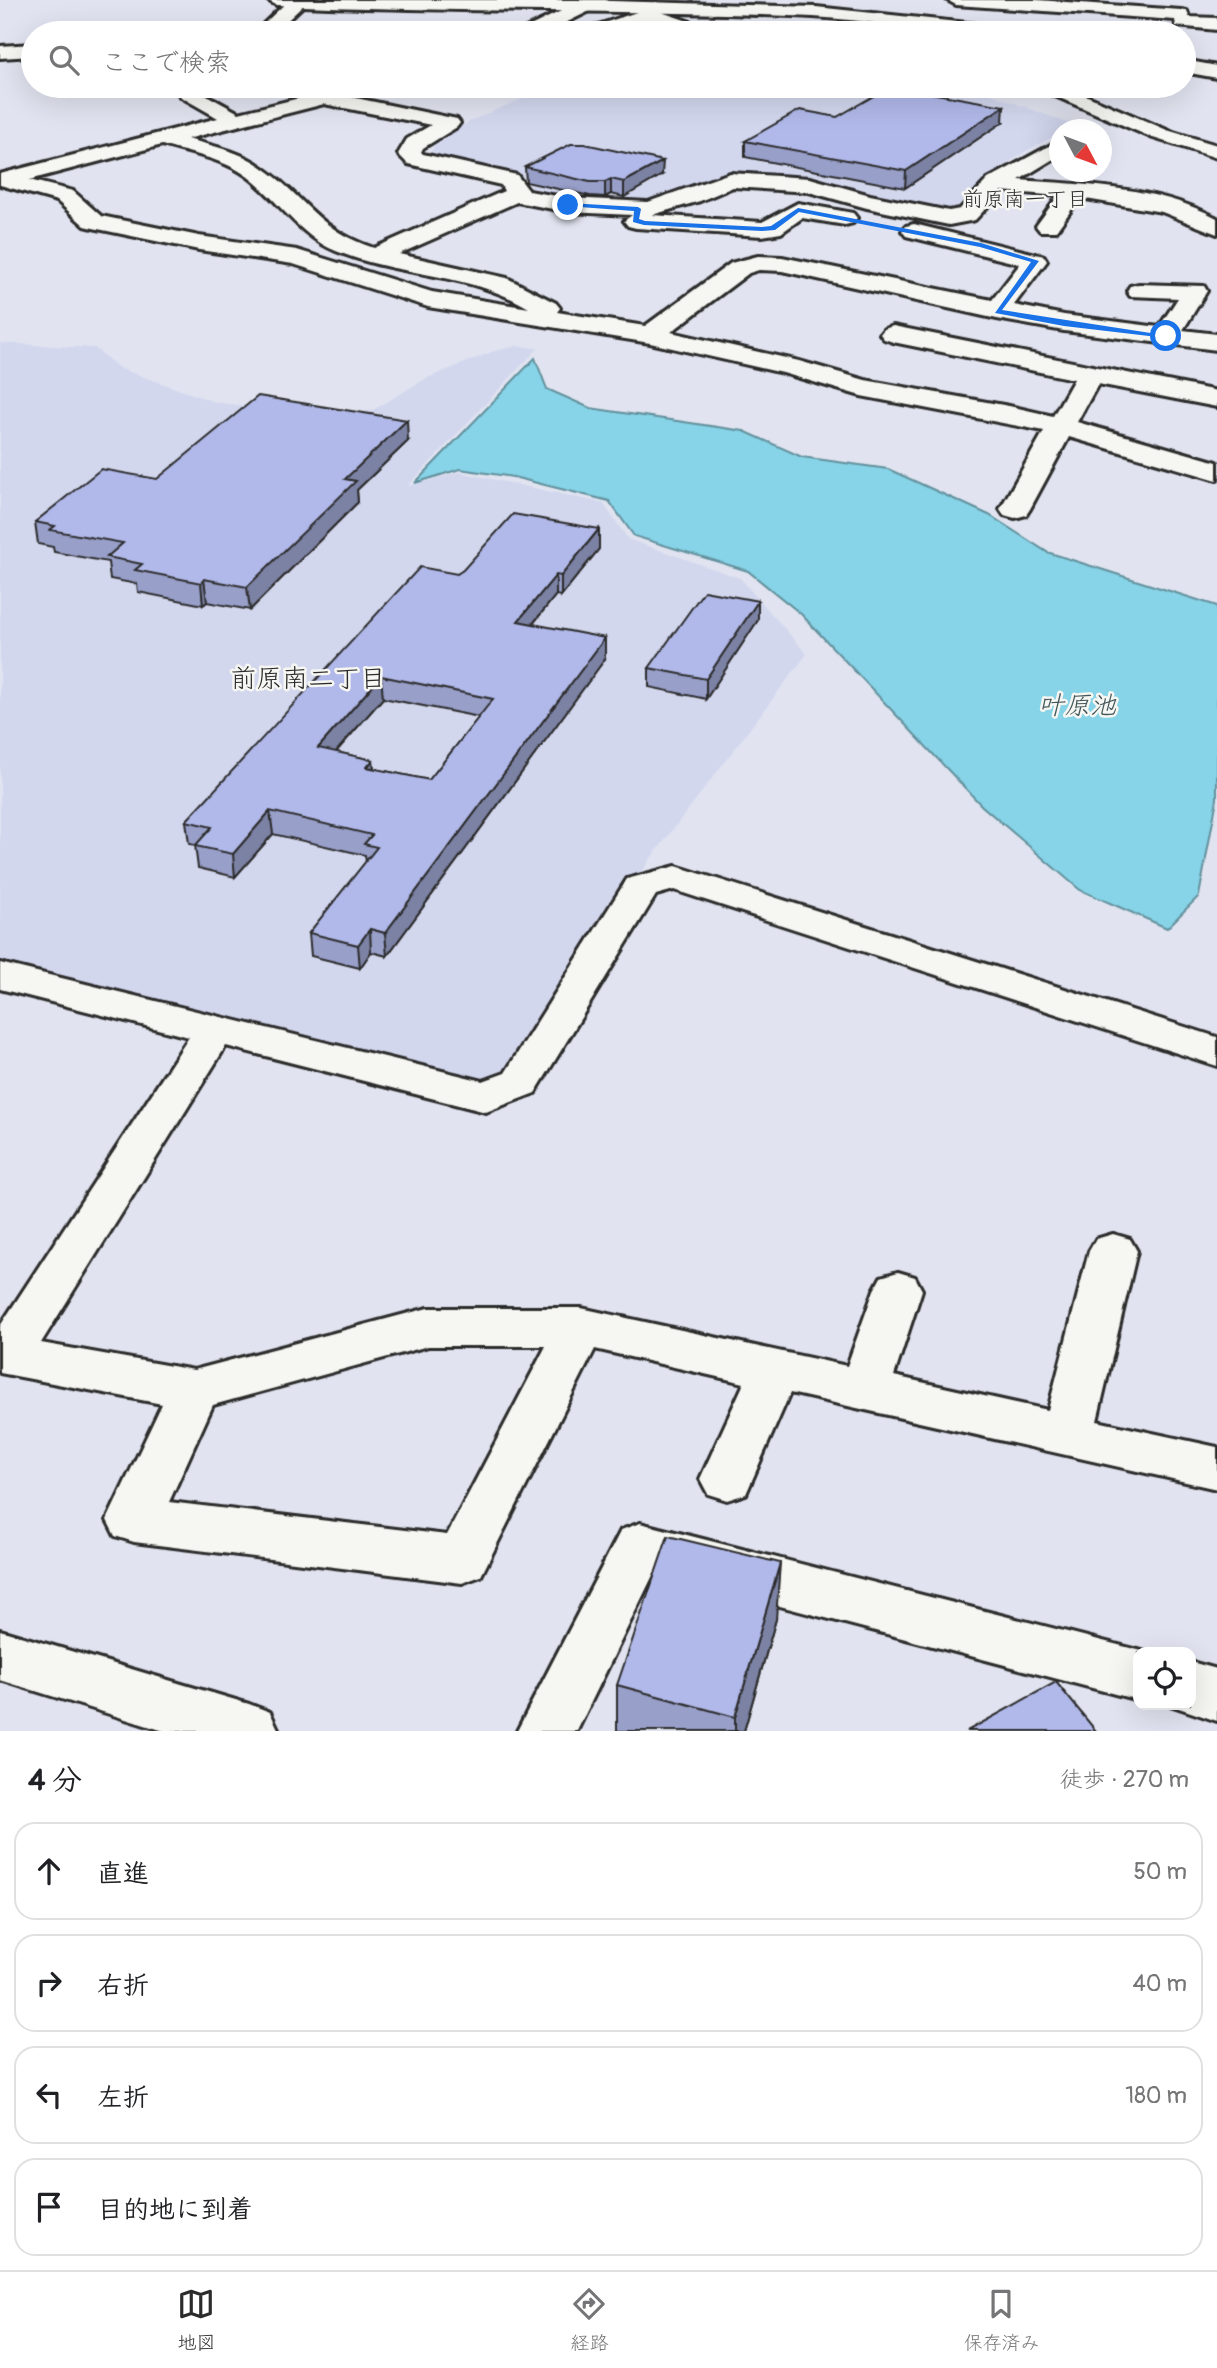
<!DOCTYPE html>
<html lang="ja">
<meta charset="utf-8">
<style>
:root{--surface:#fff;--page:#f6f6f6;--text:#202124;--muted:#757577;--line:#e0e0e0;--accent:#2b2b2b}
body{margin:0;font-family:Pangolin,"Klee One",sans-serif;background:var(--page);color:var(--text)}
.controls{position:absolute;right:21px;bottom:21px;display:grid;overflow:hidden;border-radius:14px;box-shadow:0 7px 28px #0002}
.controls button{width:63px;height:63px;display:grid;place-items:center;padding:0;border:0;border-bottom:2px solid var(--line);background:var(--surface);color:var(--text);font:35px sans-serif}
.compass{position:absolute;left:1049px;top:119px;width:63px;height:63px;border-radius:50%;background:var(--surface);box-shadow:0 7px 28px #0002;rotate:131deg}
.stop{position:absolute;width:21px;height:21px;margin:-16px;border:5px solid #1a73e8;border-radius:50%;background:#fff}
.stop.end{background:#1a73e8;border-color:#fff;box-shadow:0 2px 7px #0008}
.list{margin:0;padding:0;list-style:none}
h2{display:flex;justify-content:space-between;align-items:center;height:91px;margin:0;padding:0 28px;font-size:30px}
h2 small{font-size:23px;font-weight:400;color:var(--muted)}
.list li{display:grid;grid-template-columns:46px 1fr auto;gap:21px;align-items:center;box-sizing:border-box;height:98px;margin:0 14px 14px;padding:0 14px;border:2px solid var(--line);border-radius:21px}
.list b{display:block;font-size:26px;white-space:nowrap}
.list em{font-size:23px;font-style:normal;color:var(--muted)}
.icon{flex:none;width:38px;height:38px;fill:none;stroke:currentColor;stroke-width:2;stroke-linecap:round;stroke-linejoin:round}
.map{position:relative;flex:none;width:1217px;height:1731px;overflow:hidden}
.search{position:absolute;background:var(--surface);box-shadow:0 7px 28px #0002;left:21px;right:21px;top:21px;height:77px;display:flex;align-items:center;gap:18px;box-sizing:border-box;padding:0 24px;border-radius:38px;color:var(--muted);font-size:26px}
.sheet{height:539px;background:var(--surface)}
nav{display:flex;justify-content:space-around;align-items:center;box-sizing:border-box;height:98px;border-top:2px solid var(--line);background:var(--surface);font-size:19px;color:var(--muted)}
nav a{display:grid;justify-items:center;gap:4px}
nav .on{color:var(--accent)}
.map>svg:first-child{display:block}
.built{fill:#d3d7ee}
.water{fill:#87d3e7;stroke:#62909c;stroke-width:2}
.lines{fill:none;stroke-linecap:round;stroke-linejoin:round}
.minor-casing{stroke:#2b2b2b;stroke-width:6}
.major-casing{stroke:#2b2b2b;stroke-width:6}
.minor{fill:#f6f6f2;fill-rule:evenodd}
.major{fill:#f6f6f2;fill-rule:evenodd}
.wall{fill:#989fc9;stroke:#2b2b2b;stroke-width:2;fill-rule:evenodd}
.shaded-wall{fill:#7c82a4;stroke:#2b2b2b;stroke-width:2}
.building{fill:#b1b9ea;stroke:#2b2b2b;stroke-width:2;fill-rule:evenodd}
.route{fill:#1a73e8}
.labels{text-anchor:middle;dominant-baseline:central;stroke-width:5;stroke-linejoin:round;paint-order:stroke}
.far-neighbourhood-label{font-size:21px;fill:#2b2b2b;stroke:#f6f6f2}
.neighbourhood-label{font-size:26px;fill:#2b2b2b;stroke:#f6f6f2}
.water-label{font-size:26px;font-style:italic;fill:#42555a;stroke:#f6f6f2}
</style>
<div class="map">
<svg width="1217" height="1731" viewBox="0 0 1217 1731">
<rect width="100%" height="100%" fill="#e1e4f0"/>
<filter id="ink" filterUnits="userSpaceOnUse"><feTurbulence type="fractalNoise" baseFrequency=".0143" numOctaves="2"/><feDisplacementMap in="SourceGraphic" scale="14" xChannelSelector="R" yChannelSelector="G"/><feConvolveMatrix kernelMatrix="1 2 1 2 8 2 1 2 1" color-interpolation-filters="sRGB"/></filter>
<g filter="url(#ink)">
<g class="built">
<path d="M552,86h419l104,40 -15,4 -1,4 -31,16 -46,30 -22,31 -12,1 -222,-36 -70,26 -83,-3 -40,-6 -7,-16 -97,-22 6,-11 35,-23z"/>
<path d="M0,343l95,5 24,20 96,34 122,15 36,-7 52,-31 69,-28 22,-5 22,2 -130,138 51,-14 144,31 25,36 112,39 67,76 -158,207 -139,216 -31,9 -479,-123z"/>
</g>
<path class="water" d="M535,358l12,31 43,19 154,23 58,26 86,12 101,46 58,37 170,54v193l-18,97 -32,32 -87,-38 -98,-84 -181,-192 -53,-43 -114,-35 -25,-35 -96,-24 -53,-8 -45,14z"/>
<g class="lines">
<g class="minor-casing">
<g id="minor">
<path d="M289,0l19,1 -34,32h-20z"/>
<path d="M584,0h23l-3,4 -59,29h-23l2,-4z"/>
<path d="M947,0h90l144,10 6,1 2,6 28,1v12l-41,-4 -1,-6 -219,-15z"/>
<path d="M656,2l9,5 -4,5 51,17 2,4h-26l-38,-13 -40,13h-26l2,-4 51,-17z"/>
<path d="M33,44v12l-33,2v-12z"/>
<path d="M182,86h20l-3,5 40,22 109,-27 10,1 3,4 -3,4 -7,2 106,22 3,4 -3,4 -34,21 -2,4 2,2 94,21 12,16 39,7 80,4 82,-29 80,5 60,17 79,16 11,-2 28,-30 72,-39v15l-41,25c66,5 139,6 198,38v16l-55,-22 -82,-14 -24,33h-16l-4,-5 22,-30 -56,-5 -27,29 -26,5 -82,-17 -58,-16 -76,-5 -33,14 -48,14 110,7 36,-19 55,10 4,5 -4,5 -8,2 -43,-7 -21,15 -19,3 -126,-8 -8,-2 -4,-5 8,-6 -64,-3 -51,-10 -118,52 108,24 49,25 4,5 -3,4 88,14 86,-63 27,-7 24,1 210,43 28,-36 -114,-28 -4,-5 4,-5 8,-2 130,32 3,5 -33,44 50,10 95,12 19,-29 -48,-2 -3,-5 3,-5 9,-2 65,2 3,5 -24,39 34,4v16l-153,-19 -67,-12 -215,-48 -23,-1 -10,3 -78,59 128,29 66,19 144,26 44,10 21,-37 -181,-37 -9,-3 -4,-5 4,-5 9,-3 324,65v16l-119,-23 -21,38 140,40v18l-148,-43 -39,72 -4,6 -11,3 -11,-3 -4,-6 44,-78 -183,-35 -78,-23 -133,-30 -222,-36 -135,-43 -94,-14 -106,-22 -8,-2 -28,-25 -57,-16v-11l218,-56 -37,-21 -3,-4zM324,104l107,21 -24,14 -9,15 10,10 93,21 3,6 -130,57c-58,-19 -67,-50 -112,-81 -22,-16 -49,-21 -75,-28zM162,145c29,9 60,13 85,31 31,23 52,60 89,75 62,26 133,21 193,57l-97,-16 -135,-42 -98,-14 -98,-20 -28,-25 -44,-11z"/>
<path d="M1038,86h26l103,44 50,15v13l-64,-20 -112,-48z"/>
<path d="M676,866l541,171v29l-543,-176 -18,5 -121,198 -49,19 -260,-66 -185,297 153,27 234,-62h153l266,58 27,-76 7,-13 17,-5 17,5 7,13 -28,86 154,34 41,-159 7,-12 17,-5 17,5 7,12 -40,170 120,26v42l-427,-96 -44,101 -19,6 -19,-6 -8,-15 44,-96 -149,-34 -114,227 -19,7 -328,-41 -19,-6 -8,-16 55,-116 -162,-31v-47l189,-289 -189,-48v-26l483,118 22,-8 122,-194zM428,1346h118l-99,189 -278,-33 44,-97z"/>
<path d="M640,1523l498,127 7,2h-7v48l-484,-127 -77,158h-60l104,-201z"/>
<path d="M0,1630l249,74 21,8 9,19h-115l-164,-51z"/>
<path d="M1191,1662l26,7v52l-47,-16h21z"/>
</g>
</g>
<g class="major-casing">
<g id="major">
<path d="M267,0h310l239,7 189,20 9,6c-67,3 -133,-12 -201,-16 -179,-8 -358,-4 -537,-12z"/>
<path d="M1184,60l33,6v12l-33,-6z"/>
</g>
</g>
<use href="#minor" class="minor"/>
<use href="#major" class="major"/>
</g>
<g class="wall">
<path d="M837,117l166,5 -98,66 -160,-31v-16z"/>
<path d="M525,167l137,8 -38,22 -13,-3 -6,3 -15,-1 -64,-14z"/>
<path d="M408,441l-51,49 1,12 -108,108 -43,-8 -4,3 -65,-13 -1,-8 -27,-5 -2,-17 -54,-10 -1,-5 -15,-3 -3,-22 122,-43z"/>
<path d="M599,529v20l-38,47 -5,-1 -23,29 72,35 -218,297 -16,-4 -11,16 -49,-12 -2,-23 57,-71 -1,-7 -92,-21 -38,43 -37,-9 -3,-23 -6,-1 -3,-23 271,-247zM383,698l96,19 -50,63 -55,-11 -1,-9 -37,-8z"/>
<path d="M758,601v19l-52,79 -57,-12v-19z"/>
<path d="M776,1619l-32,112h-127v-46z"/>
</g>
<g class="shaded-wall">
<path d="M1004,106l-1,16 -98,66 1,-17z"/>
<path d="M663,161l-1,14 -38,22v-15z"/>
<path d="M611,179v15l-6,3v-15z"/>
<path d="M407,420l1,21 -51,49 1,12 -108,108 -3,-23 98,-108z"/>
<path d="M599,529v20l-38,47v-20z"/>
<path d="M556,575v20l-38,47v-21z"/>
<path d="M204,579l3,23 -4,3 -2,-22z"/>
<path d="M758,601v19l-52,79v-20z"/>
<path d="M605,638v21l-218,297 -2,-23z"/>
<path d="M381,676l2,22 -63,72 -2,-22z"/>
<path d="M373,760l2,22 -8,-15z"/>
<path d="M270,811l3,23 -38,43 -2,-23z"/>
<path d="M370,929l1,23 -11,16 -2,-23z"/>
<path d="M780,1563l-4,56 -32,112h-9v-14z"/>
</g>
<g class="building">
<path d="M891,86l113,20 -98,65 -161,-30 55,-31 37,7z"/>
<path d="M571,144h14l78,17 -39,21 -13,-3 -6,3h-15l-65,-15z"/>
<path d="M258,396l149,24 -62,59 11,2 -109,106 -43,-8 -3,4 -66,-13 7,-6 -35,-7 16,-14 -73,-13 5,-4 -20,-4 66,-53 56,10z"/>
<path d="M513,514l86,15 -38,47 -5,-1 -38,46 87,17 -220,295 -15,-4 -12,16 -49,-12 68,-86 -13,-3 8,-9 -102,-24 -37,43 -38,-8 17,-19 -26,-6 234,-254 37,7 6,-4zM381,676l112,23 -64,81 -62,-13 6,-7 -55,-12z"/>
<path d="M704,591l54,10 -52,78 -57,-11z"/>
<path d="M668,1536l112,27 -45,154 -118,-32z"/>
<path d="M1056,1682l40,49h-129z"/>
</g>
</g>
<path class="route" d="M568,203l70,4 3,2 -2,10 6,2 117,6 9,-1 27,-18 183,35 58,18 -37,49 168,26 -4,2 -102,-12 -69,-13 36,-51 -51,-15 -181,-35 -24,18 -13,1 -118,-6 -11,-3 1,-11 -68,-5z"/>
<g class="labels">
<g class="far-neighbourhood-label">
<text x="1025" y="199">前原南一丁目</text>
</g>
<g class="neighbourhood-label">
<text x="308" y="679">前原南二丁目</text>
</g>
<g class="water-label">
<text x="1077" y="706">叶原池</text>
</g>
</g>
</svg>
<div class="controls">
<button><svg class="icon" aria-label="locate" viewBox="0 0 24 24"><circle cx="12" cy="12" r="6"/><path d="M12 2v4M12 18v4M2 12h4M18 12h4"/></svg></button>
</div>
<svg class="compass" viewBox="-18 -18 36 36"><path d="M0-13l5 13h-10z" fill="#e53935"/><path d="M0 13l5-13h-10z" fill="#757577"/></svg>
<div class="stop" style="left:1166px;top:336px"></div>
<div class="stop end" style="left:568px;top:205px"></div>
<div class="search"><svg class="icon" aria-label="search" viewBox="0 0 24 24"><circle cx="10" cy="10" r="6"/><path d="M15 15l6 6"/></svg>ここで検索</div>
</div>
<section class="sheet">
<h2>4 分<small>徒歩 · 270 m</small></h2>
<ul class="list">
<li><svg class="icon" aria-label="ahead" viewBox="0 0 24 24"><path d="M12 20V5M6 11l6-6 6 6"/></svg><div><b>直進</b></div><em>50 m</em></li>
<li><svg class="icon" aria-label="right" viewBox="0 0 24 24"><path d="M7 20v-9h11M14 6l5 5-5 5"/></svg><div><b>右折</b></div><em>40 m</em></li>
<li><svg class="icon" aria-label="left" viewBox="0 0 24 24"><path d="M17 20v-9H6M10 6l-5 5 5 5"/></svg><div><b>左折</b></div><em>180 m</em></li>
<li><svg class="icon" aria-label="arrive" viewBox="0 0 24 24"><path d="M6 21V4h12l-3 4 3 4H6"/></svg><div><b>目的地に到着</b></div></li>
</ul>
</section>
<nav>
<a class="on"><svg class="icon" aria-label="map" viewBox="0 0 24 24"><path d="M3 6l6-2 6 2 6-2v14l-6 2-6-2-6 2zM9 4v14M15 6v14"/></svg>地図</a>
<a><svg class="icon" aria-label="directions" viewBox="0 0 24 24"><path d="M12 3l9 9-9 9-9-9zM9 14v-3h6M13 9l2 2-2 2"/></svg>経路</a>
<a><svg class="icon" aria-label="saved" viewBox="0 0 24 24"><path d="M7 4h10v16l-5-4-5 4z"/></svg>保存済み</a>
</nav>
